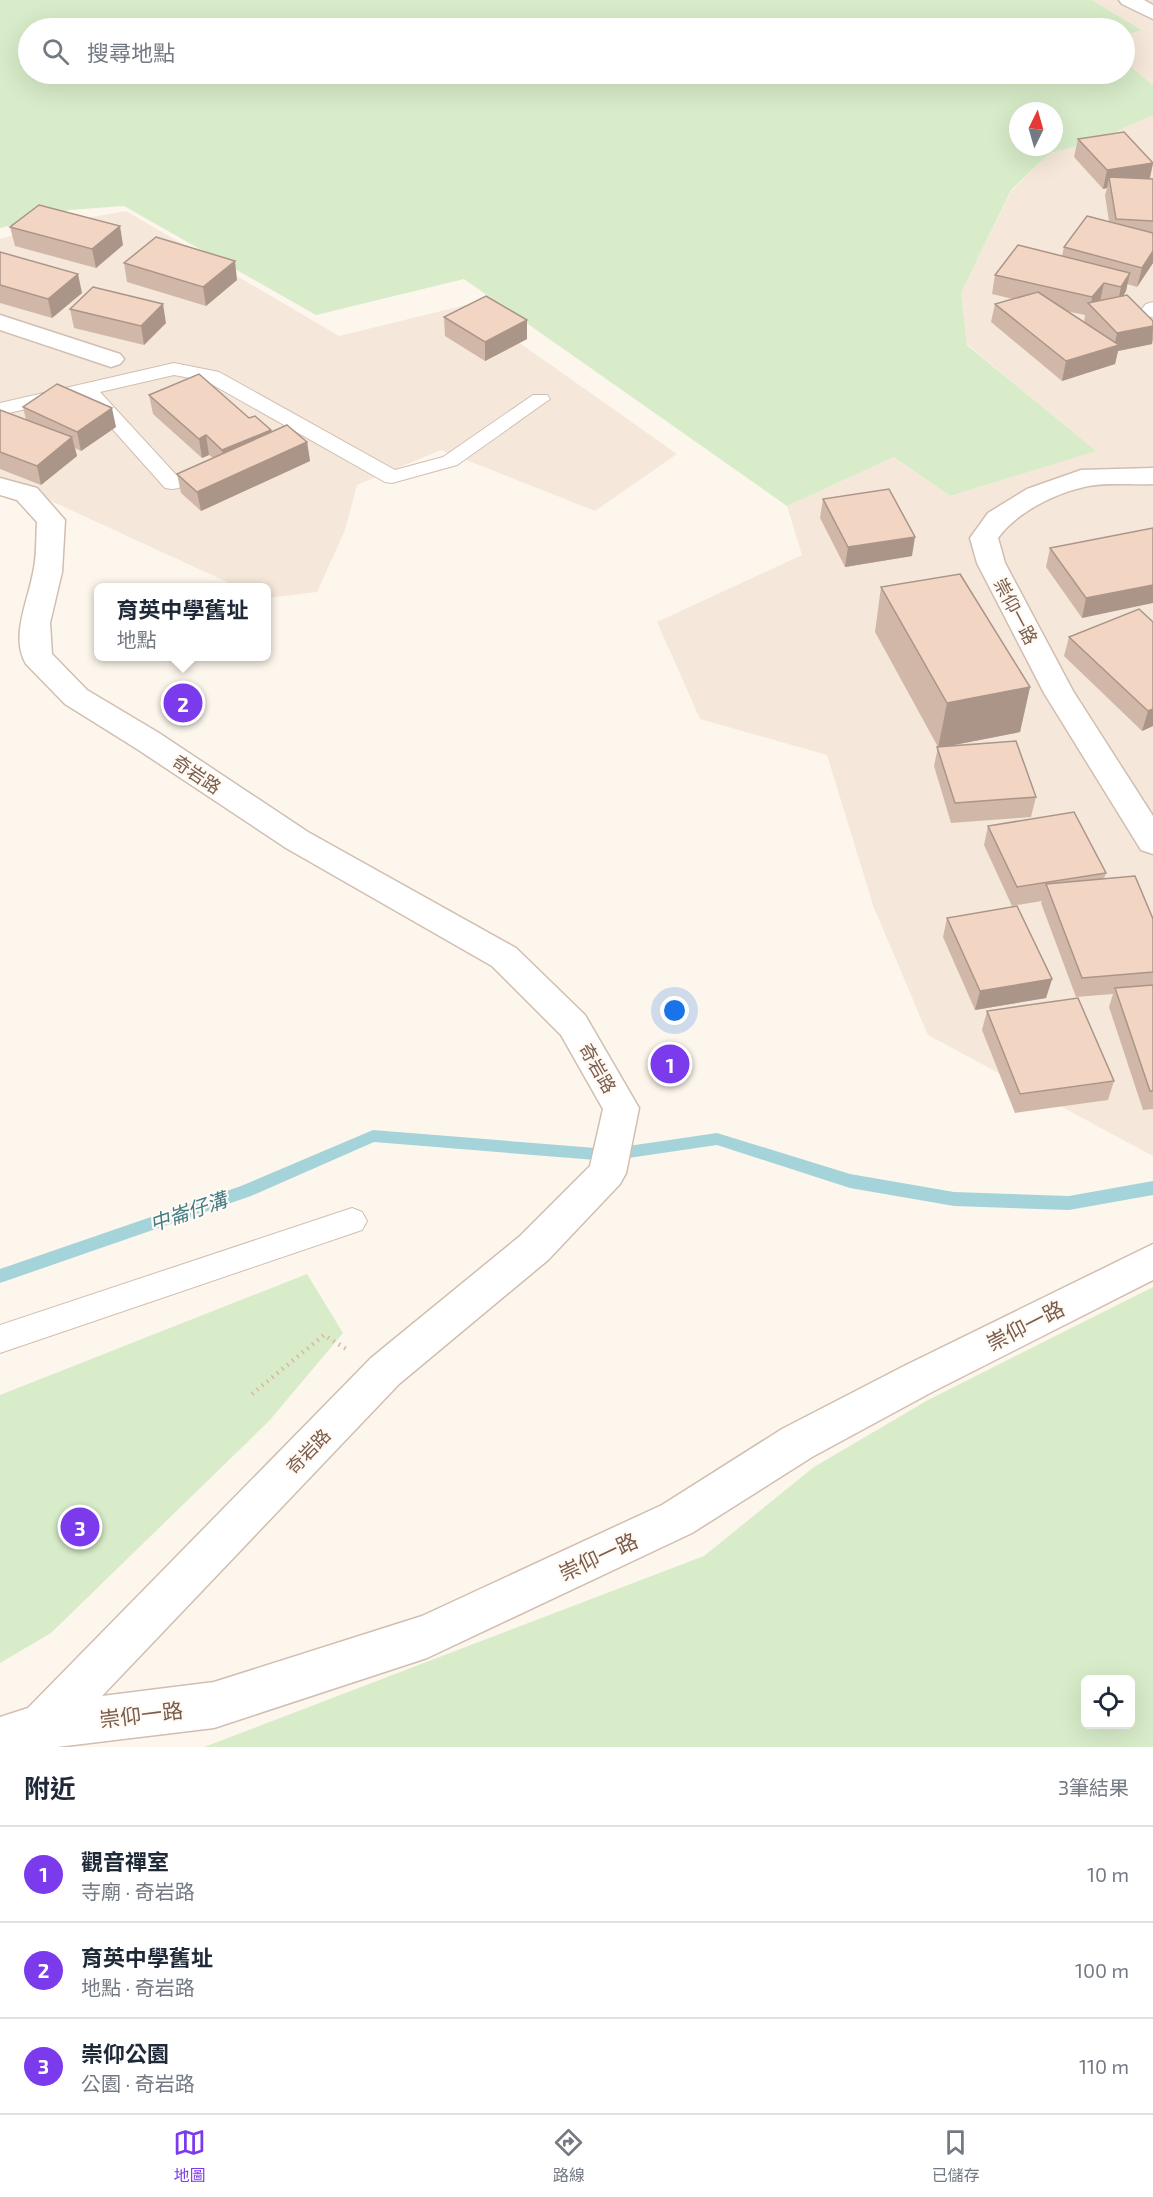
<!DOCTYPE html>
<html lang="zh-TW">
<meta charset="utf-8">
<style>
:root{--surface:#fff;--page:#f6f6f7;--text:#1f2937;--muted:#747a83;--line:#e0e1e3;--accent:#7c3aed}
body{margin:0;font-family:"Exo 2","Noto Sans TC",sans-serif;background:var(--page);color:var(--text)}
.controls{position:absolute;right:18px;bottom:18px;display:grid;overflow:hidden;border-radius:9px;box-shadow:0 6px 24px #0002}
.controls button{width:54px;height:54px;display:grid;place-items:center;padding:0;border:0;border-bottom:2px solid var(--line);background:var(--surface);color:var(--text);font:30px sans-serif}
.compass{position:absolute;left:1009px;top:102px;width:54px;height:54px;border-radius:50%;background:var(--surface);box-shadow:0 6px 24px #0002;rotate:5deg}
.you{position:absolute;left:675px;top:1011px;width:21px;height:21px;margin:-15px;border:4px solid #fff;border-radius:50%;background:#1a73e8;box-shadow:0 0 0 9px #1a73e833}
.badge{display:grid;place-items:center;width:39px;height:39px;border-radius:50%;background:var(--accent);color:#fff;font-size:20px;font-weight:700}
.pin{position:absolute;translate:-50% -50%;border:3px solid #fff;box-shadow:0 2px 6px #0006}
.popup{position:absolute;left:94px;top:583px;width:177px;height:78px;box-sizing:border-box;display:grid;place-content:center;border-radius:9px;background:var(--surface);filter:drop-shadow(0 2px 4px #0005);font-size:20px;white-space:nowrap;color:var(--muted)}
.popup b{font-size:22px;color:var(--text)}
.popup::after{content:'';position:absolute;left:50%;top:100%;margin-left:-12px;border:12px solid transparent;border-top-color:var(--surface)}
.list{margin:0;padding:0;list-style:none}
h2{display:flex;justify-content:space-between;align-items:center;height:78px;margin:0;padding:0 24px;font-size:26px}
h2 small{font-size:20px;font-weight:400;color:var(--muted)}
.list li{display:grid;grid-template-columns:39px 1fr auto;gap:18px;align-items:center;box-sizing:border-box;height:96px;padding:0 24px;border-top:2px solid var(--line)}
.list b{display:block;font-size:22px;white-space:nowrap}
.list p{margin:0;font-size:20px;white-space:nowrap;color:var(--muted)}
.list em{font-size:20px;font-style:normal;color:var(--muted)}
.icon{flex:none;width:33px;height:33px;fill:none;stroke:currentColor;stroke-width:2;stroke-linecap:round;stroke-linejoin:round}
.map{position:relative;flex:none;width:1153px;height:1747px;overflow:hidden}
.search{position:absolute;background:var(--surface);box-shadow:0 6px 24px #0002;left:18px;right:18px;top:18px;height:66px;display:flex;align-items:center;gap:15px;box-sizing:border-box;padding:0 21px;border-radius:33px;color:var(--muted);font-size:22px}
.sheet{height:366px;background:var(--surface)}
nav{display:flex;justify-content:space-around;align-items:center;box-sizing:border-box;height:84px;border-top:2px solid var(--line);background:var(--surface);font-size:16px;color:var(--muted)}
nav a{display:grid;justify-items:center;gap:3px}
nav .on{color:var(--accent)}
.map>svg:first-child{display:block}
.residential{fill:#f5e8da}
.green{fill:#d8ecc9;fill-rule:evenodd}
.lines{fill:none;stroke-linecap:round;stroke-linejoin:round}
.stream{fill:#a5d3da;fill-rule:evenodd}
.lane-casing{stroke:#d1beb0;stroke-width:2}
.street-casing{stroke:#d1beb0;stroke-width:3}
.path{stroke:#d9b8a5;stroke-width:4.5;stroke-dasharray:1.5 5;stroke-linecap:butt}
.lane{fill:#fff;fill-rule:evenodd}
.street{fill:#fff;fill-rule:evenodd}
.wall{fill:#d1b7a8;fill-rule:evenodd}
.shaded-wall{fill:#aa9588}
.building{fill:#f3d5c3;stroke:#aa9588;stroke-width:1.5}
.labels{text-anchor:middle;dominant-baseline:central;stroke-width:4.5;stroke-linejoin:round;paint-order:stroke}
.street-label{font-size:18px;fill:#7a5c4d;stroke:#fffaf3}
.water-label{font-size:20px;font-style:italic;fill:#437c86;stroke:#fffaf3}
.near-street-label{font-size:21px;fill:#7a5c4d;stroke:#fffaf3}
</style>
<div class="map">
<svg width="1153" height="1747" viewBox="0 0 1153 1747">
<rect width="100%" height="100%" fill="#fdf6ec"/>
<g class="residential">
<path d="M1092,0h61v85l-28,-23v-27l16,-6z"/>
<path d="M1153,115v1041l-225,-121 -54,-127 -47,-153 -127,-36 -43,-97 145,-67 -15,-49 107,-49 56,39 145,-45 -128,-107 -6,-51 50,-102 39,-38 41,-10z"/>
<path d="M126,211l213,125 127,-31 211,149 -82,57 -154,-61 -84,35 -12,45 -28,62 -50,6v-10l-29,-1 -235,-108 -3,1v-241l53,-15z"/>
</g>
<g class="green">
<path d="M0,0h1092l50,30 -17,5 -1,-7h-1096v46h1096l1,-12 28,23v30l-62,28 -41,10 -39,37 -50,103 6,52 129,106 -146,45 -56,-39 -107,49 -323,-227 -148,36 -192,-109 -55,4 -69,18zM1018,111h36v36h-36z"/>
<path d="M307,1274l36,59 -74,88 -218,212 -51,30v-268z"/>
<path d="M1153,1287v460h-949l500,-191 110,-89 114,-67zM1086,1680h44v44h-44z"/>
</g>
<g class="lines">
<path class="stream" d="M373,1130l235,19 109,-16 133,41 104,18 115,4 84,-15v14l-84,15 -115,-4 -104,-18 -133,-43 -109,16 -234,-19 -123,54 -251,87v-14l241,-83z"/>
<g class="lane-casing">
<g id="lane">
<path d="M1153,302v15l-11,-1 -3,-4 7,-8z"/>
<path d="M174,363l45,9 176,98 48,-13 90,-62h14l3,4 -93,66 -65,18 -7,-1 -179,-101 -32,-6 -74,17 79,86 4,5 -4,5 -7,1 -7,-1 -82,-92 -83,19v-12z"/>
<path d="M352,1208l10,4 5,9 -5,9 -362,123v-28z"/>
</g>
</g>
<g class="street-casing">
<g id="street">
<path d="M1119,0h25l9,5v14l-31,-15z"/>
<path d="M0,315l120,39 4,5 -4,5 -9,3 -111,-37z"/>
<path d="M1153,468v16c-21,1 -50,-2 -69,3 -31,7 -68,26 -86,51l7,25 68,128 80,125v38l-12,-4 -97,-157 -67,-130 -7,-25 18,-25 39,-24 54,-19z"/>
<path d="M0,478l37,10 28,32 -3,52 -12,51 2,31 35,36 72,43 149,99 208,116 69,67 54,93 -13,65 -6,11 -72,76 -149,124 -297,312 112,-14 208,-66 240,-111 120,-76 122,-63 249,-122v36l-221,112 -120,65 -120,76 -265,125 -213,70 -157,19h-57v-30l28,-9 343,-350 149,-122 70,-70 13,-57 -42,-74 -69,-69 -206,-118 -149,-99 -72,-45 -39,-40c-16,-27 2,-63 7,-91 4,-16 3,-35 4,-51l-20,-22 -17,-5z"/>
</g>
</g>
<path class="path" d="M252,1394l72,-59 24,15"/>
<use href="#lane" class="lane"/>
<use href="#street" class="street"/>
</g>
<g class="wall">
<path d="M1078,139l75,24 -3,16h3v84l-16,24 -10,-3 -1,7 -3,5 30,25v19l-1,4 -34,7 -3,13 -53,17 -71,-59 4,-18 18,-5 -21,-5 3,-19 67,-19 2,-9 45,-26 -4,-26 2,-7 -4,1 -29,-32zM1066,311l19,4 -1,7z"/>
<path d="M10,227l113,18 -27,23 -81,-22z"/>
<path d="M0,252l82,41 -30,25 -52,-15z"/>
<path d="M124,263l113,17 -31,26 -79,-24z"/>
<path d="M70,309l96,14 -22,22 -70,-17z"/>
<path d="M444,317l83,3v19l-42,22 -40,-25z"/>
<path d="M149,395l100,23 22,12v2l36,10 3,19 -109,50 -20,-18 -4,-19 36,-16 -4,-3 -7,3 -49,-44z"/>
<path d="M23,407l93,20 -35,24 -6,-3 2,8 -36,29 -41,-16v-59l26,10z"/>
<path d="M823,499l89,57 -67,11 -25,-49z"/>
<path d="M1153,528l-71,90 -36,-51 4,-19z"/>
<path d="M881,587l149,100 -10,45 -70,14 86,51 -5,20 -80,6 -17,-57 4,-19 -63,-115z"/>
<path d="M1139,609l14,117 -11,5 -78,-75 5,-19z"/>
<path d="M988,826l118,47 -2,6 49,40v190l-10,1 -34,-103 4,-13 -37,3 -35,-94 1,-2 -30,5 -28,-61z"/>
<path d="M947,918l105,61 -6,19 -71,12 -32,-73z"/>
<path d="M987,1011l127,70 -6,19 -93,13 -33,-83z"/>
</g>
<g class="shaded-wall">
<path d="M1153,163l-4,18 -40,-4 -2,11 -4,1 4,-19z"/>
<path d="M120,226l3,19 -27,23 -4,-19z"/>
<path d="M1153,251v12l-16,24 5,-19z"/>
<path d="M235,261l2,19 -31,26 -3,-19z"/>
<path d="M1130,273l-4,18 -9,15 4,-19z"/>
<path d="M78,274l4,19 -30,25 -4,-19z"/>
<path d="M1104,283l-4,18 -9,5 1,-9z"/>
<path d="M163,304l3,19 -22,22 -3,-19z"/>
<path d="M527,320v19l-42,22v-19z"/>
<path d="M1153,326l-1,18 -34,7 -3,13 -53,17 4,-20 48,-14 3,-14z"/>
<path d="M112,408l4,19 -35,24 -4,-19z"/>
<path d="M271,430l2,19 -48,20 -3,-19z"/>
<path d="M206,435l3,20 -7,3 -3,-19z"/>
<path d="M72,437l5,19 -36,29 -4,-19z"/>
<path d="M307,442l3,19 -109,50 -4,-19z"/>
<path d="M915,537l-3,19 -67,11 3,-20z"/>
<path d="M1153,585v18l-71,15 4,-20z"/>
<path d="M1030,687l-10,45 -82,16 9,-45z"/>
<path d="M1153,709v17l-11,5 6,-20z"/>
<path d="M1052,979l-6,19 -71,12 5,-19z"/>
</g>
<g class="building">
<path d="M1124,132l29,31 -46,7 -29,-31z"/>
<path d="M1109,177l44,2v42l-37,-2z"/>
<path d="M39,205l81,21 -28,23 -82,-22z"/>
<path d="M1087,216l66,17v18l-11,17 -78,-21z"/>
<path d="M156,237l79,24 -32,26 -79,-24z"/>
<path d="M1018,245l112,28 -9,14 -17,-4 -12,14 -97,-22z"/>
<path d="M0,252l78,22 -30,25 -48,-14z"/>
<path d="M93,287l70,17 -22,22 -71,-17z"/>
<path d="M1038,292l81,53 -53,16 -71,-57z"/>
<path d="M1127,295l26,26v5l-36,7 -29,-30z"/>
<path d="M486,296l41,24 -42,22 -41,-25z"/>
<path d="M199,374l50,44 6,-2 16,14 -49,20 -16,-15 -7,4 -50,-44z"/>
<path d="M57,384l55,24 -35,24 -54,-25z"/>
<path d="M0,410l72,27 -35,29 -37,-14z"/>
<path d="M287,425l20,17 -110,50 -20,-18z"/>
<path d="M889,489l26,48 -67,10 -25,-48z"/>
<path d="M1153,528v57l-67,13 -36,-50z"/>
<path d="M960,574l70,113 -83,16 -66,-116z"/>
<path d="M1139,609l14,13v87l-5,2 -79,-74z"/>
<path d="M1016,741l20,56 -81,6 -18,-56z"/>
<path d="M1074,812l32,61 -89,14 -29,-61z"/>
<path d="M1135,876l18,43v53l-71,6 -36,-94z"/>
<path d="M1017,906l35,73 -72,12 -33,-73z"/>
<path d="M1153,985v106h-3l-35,-103z"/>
<path d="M1078,998l36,83 -94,13 -33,-83z"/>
</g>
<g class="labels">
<g class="street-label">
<text transform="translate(1016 611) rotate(62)">崇仰一路</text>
<text transform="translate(197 774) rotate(34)">奇岩路</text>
<text transform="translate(598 1068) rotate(60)">奇岩路</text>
<text transform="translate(308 1451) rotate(-46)">奇岩路</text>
</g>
<g class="water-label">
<text transform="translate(188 1211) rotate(-19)">中崙仔溝</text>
</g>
<g class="near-street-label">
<text transform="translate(1025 1325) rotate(-27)">崇仰一路</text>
<text transform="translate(598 1556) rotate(-25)">崇仰一路</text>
<text transform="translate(141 1714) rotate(-7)">崇仰一路</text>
</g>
</g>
</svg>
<div class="controls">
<button><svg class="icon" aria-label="locate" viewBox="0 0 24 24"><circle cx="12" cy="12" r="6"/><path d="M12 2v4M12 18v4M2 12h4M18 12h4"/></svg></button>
</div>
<svg class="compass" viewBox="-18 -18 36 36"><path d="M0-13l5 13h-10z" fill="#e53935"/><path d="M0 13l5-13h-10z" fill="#747a83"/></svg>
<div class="you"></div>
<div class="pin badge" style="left:670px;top:1064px">1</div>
<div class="pin badge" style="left:183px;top:703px">2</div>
<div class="popup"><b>育英中學舊址</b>地點</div>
<div class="pin badge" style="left:80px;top:1527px">3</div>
<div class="search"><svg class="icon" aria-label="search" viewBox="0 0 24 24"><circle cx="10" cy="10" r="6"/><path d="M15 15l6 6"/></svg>搜尋地點</div>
</div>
<section class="sheet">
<h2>附近<small>3筆結果</small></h2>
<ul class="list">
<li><span class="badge">1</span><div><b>觀音禪室</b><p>寺廟 · 奇岩路</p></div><em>10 m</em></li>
<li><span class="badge">2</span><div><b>育英中學舊址</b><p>地點 · 奇岩路</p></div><em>100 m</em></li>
<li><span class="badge">3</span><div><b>崇仰公園</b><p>公園 · 奇岩路</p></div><em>110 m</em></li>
</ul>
</section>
<nav>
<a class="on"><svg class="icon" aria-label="map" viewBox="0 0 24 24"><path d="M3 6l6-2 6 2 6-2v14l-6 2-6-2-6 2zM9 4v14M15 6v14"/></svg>地圖</a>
<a><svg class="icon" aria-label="directions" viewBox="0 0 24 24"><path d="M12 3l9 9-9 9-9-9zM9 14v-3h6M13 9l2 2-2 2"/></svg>路線</a>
<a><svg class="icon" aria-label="saved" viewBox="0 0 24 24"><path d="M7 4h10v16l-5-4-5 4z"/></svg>已儲存</a>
</nav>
